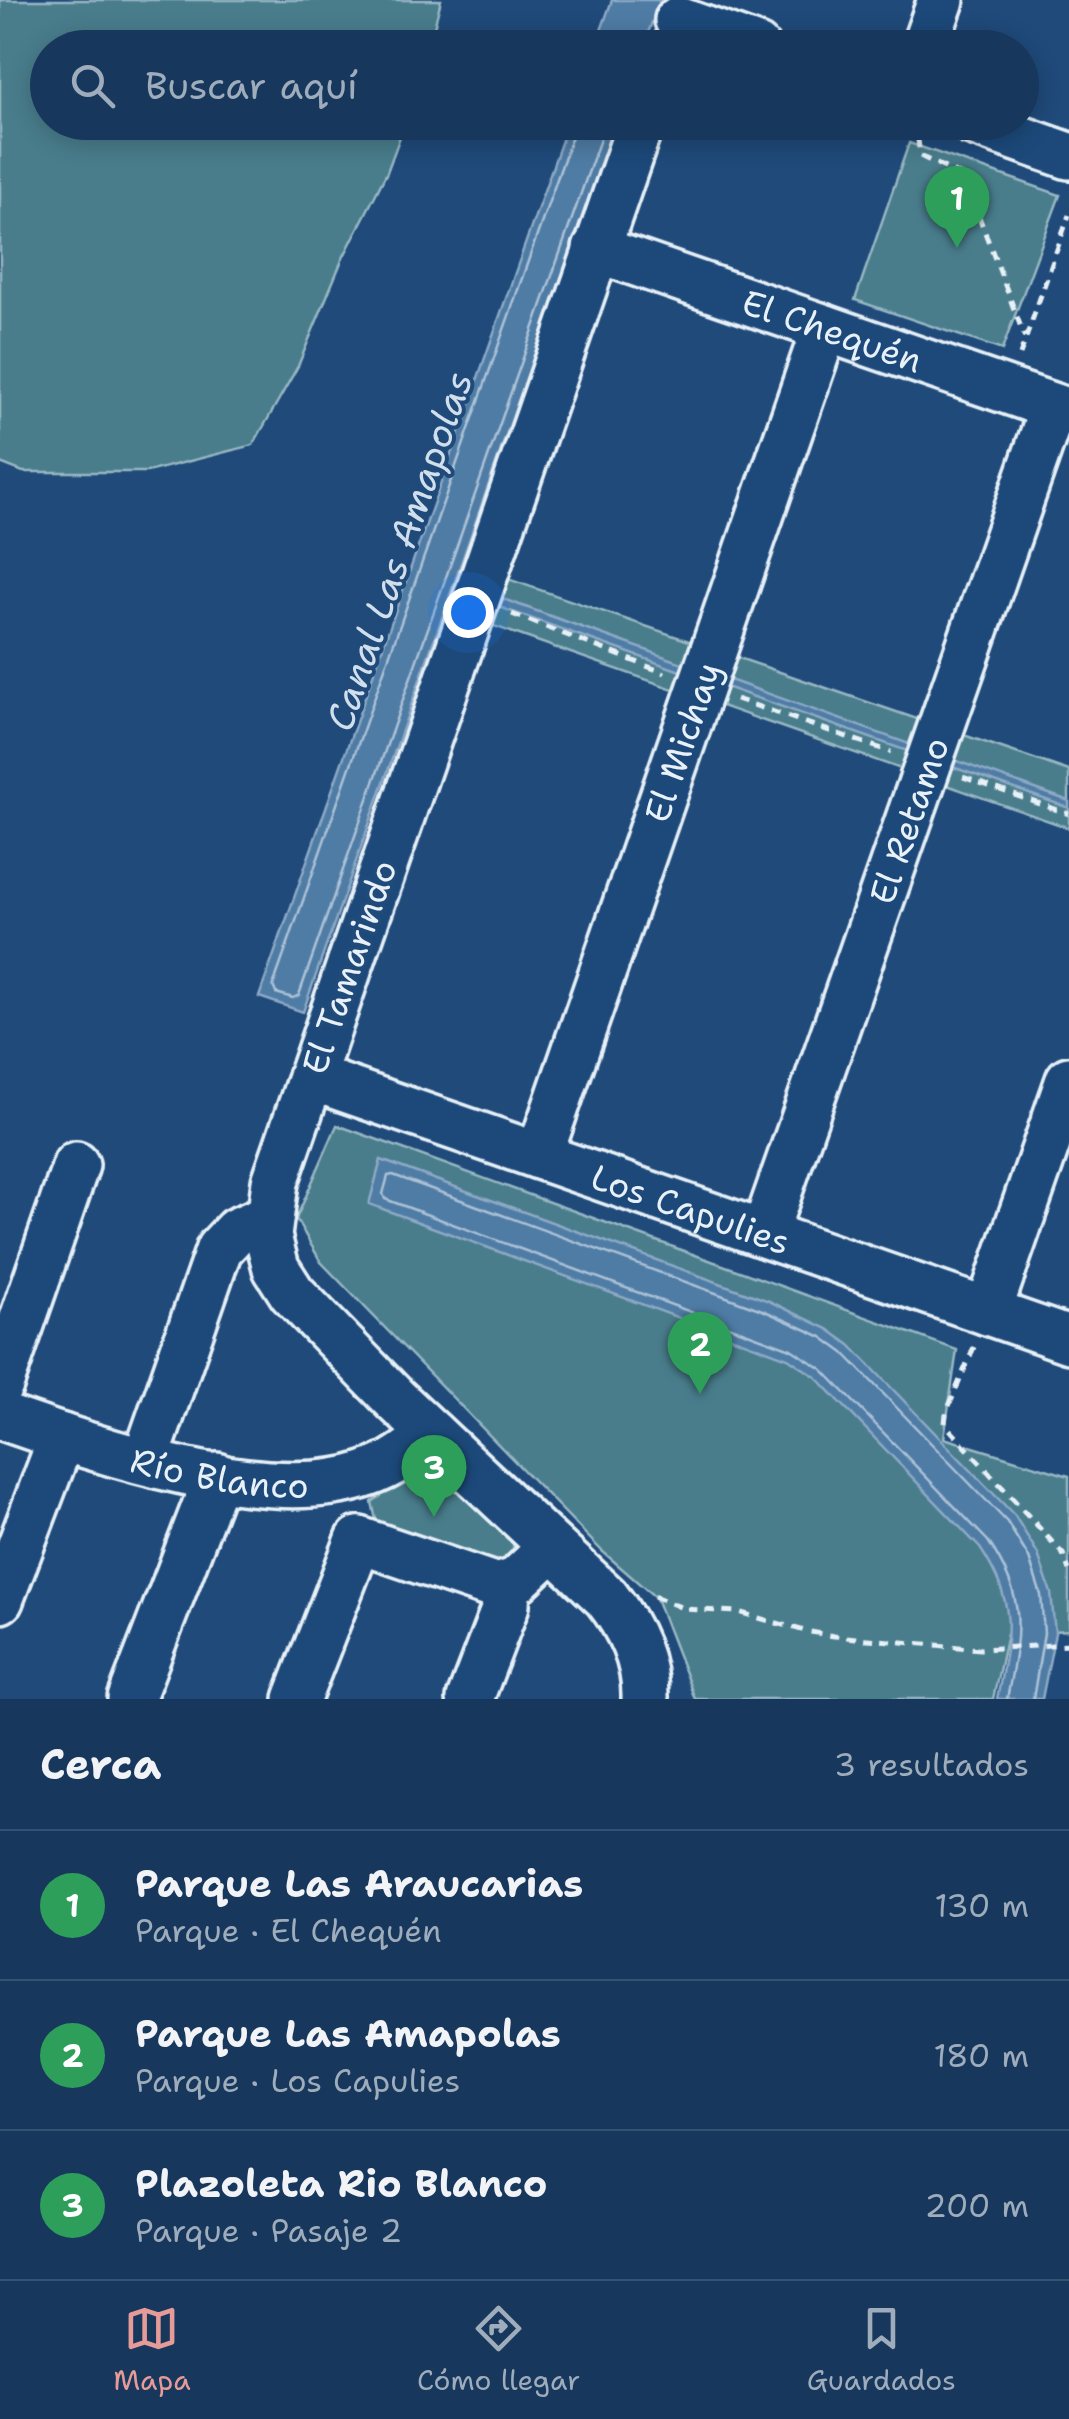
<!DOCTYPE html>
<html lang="es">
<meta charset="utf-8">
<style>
:root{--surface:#17385c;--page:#203f62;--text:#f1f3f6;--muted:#9eacbb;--line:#365272;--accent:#e69b98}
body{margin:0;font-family:"Shantell Sans",sans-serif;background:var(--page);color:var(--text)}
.you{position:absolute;left:468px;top:612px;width:35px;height:35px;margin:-25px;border:8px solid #fff;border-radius:50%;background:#1a73e8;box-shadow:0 0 0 15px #1a73e833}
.badge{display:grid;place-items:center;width:65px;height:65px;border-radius:50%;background:var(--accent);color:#fff;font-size:32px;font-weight:700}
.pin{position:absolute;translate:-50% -82px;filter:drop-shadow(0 2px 5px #0008)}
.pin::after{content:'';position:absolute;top:52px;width:35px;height:30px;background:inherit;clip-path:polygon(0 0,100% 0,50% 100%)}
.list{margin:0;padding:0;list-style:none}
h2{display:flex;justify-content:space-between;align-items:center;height:130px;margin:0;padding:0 40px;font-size:42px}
h2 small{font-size:32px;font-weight:400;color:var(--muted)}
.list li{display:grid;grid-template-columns:65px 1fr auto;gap:30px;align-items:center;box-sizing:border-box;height:150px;padding:0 40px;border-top:2px solid var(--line)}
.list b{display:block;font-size:38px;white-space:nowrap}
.list p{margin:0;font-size:32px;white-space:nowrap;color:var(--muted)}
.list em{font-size:32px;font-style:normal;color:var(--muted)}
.icon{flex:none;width:55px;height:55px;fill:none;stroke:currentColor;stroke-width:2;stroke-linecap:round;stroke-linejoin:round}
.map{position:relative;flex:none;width:1069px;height:1699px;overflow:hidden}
.search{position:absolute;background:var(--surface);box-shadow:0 5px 25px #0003;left:30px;right:30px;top:30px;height:110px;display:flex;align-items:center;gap:25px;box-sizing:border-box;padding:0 35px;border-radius:55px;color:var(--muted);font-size:38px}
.sheet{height:580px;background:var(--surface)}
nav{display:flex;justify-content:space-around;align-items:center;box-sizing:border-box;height:140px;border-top:2px solid var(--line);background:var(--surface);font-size:28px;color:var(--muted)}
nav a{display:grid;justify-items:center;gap:5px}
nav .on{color:var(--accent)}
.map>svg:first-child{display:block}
.green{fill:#487d8c;stroke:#98b7c2;stroke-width:2.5}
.water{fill:#507ba5;stroke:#8daac6;stroke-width:2.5}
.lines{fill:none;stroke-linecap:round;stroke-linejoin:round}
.shore{stroke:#abc2d7;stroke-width:2.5}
.minor-casing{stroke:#e8f1f8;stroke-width:52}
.path{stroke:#e8f1f8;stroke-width:5;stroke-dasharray:10 8;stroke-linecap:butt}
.minor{stroke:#1f4a7a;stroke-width:45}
.labels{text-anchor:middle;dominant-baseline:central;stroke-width:8;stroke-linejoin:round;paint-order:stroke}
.street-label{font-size:35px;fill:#e8f1f8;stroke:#1f4a7a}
.water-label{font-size:38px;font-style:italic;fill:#d1dfec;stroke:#1f4a7a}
</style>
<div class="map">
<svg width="1069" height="1699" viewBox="0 0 1069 1699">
<rect width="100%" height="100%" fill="#1f4a7a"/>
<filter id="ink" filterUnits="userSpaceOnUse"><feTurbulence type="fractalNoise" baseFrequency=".01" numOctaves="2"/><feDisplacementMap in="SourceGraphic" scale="20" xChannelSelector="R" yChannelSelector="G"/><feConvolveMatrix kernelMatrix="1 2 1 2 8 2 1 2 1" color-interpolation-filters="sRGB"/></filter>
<g filter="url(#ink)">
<g class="green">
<path d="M0,0h441l-12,47 -381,1v74l357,1 -18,49 -45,88 -44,106 -45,79 -106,27h-124l-23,-9z"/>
<path d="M909,143l151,52 -58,155 -147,-50z"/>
<path d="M470,566l599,205v57l-615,-216z"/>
<path d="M337,1125l620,225 -13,88 125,38v154l-62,4 -14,65h-298l-39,-101 -54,-47 -281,-289 -25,-43z"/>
<path d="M430,1462l85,75 -5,26 -26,7 -105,-37 -7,-31z"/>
</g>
<g class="water">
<path d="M612,0h48l-17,47h-48z"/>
<path d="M568,123h48l-313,889 -44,-15z"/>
<path d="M458,583l611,218v7l-613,-216z"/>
<path d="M381,1160l388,141 59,28 22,16 165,171 23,38 13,39 4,40 -13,66h-45c13,-65 21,-94 -17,-151l-164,-171 -28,-19 -419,-154z"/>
</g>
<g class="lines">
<g class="shore">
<path d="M577,122l-304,864 3,7 17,5 6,-3 307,-873"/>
<path d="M1007,1699c13,-67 21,-99 -19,-158l-166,-172 -31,-20 -406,-150 -2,-5 5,-18 5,-1 372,136 57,26 22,16 163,169 22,36 12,37 3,38 -11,66"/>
</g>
<g class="minor-casing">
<g id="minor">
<path d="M678,20l79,28"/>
<path d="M924,48l17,-48"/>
<path d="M641,122l-366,1060 -7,54 8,32 16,25 104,107 210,197c24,30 40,63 39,102"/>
<path d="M972,122l97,34"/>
<path id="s1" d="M596,249l473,163"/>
<path id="s2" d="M311,1077l758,263"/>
<path id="s3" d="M539,1156l286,-828"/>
<path id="s4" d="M764,1234l289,-827"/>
<path d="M988,1312l81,-232"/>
<path d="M0,1385l76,-220"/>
<path id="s5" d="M0,1416c98,34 266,93 367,58 25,-8 45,-24 65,-40"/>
<path d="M145,1461l74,-212 17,-18 33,-14"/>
<path d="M359,1540l138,47 20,-7 35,-33"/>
<path d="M0,1600l62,-163"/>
<path d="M131,1699l86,-223"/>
<path d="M297,1699l62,-159"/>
<path d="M470,1699l36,-94 1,-20"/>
</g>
</g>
<g class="path">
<path d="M926,122l-8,18 2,16 44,21 61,161"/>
<path d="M1020,355l49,-140"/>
<path d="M512,614l153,59"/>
<path d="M736,699l155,53"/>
<path d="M963,777l106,37"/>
<path d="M974,1347l-28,66 -1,11 118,130 6,16"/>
<path d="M654,1596l31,13 53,3 67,19 29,5 147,13 88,-5"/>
</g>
<use href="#minor" class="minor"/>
</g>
</g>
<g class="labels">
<g class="street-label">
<text stroke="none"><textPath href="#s1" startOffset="250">El Chequén</textPath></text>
<text stroke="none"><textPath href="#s3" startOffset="438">El Michay</textPath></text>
<text stroke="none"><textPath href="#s4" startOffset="438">El Retamo</textPath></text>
<text transform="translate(349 967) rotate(-71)">El Tamarindo</text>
<text stroke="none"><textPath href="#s2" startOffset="402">Los Capulies</textPath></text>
<text stroke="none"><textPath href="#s5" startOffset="228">Río Blanco</textPath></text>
</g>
<g class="water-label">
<text transform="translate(399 551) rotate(-71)">Canal Las Amapolas</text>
</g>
</g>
</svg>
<div class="you"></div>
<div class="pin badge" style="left:957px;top:248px;background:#2e9e5b">1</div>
<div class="pin badge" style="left:700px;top:1394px;background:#2e9e5b">2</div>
<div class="pin badge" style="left:434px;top:1517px;background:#2e9e5b">3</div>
<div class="search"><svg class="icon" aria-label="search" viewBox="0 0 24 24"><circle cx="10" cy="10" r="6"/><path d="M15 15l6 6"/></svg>Buscar aquí</div>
</div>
<section class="sheet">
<h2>Cerca<small>3 resultados</small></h2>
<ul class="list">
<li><span class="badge" style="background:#2e9e5b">1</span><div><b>Parque Las Araucarias</b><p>Parque · El Chequén</p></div><em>130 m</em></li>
<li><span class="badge" style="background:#2e9e5b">2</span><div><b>Parque Las Amapolas</b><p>Parque · Los Capulies</p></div><em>180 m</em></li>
<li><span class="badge" style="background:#2e9e5b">3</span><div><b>Plazoleta Rio Blanco</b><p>Parque · Pasaje 2</p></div><em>200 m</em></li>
</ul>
</section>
<nav>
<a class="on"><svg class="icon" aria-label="map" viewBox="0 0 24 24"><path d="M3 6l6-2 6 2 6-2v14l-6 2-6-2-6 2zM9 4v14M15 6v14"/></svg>Mapa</a>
<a><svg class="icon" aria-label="directions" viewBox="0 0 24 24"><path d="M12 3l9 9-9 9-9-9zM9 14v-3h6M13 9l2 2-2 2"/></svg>Cómo llegar</a>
<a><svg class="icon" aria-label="saved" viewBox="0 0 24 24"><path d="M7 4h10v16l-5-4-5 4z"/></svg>Guardados</a>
</nav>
